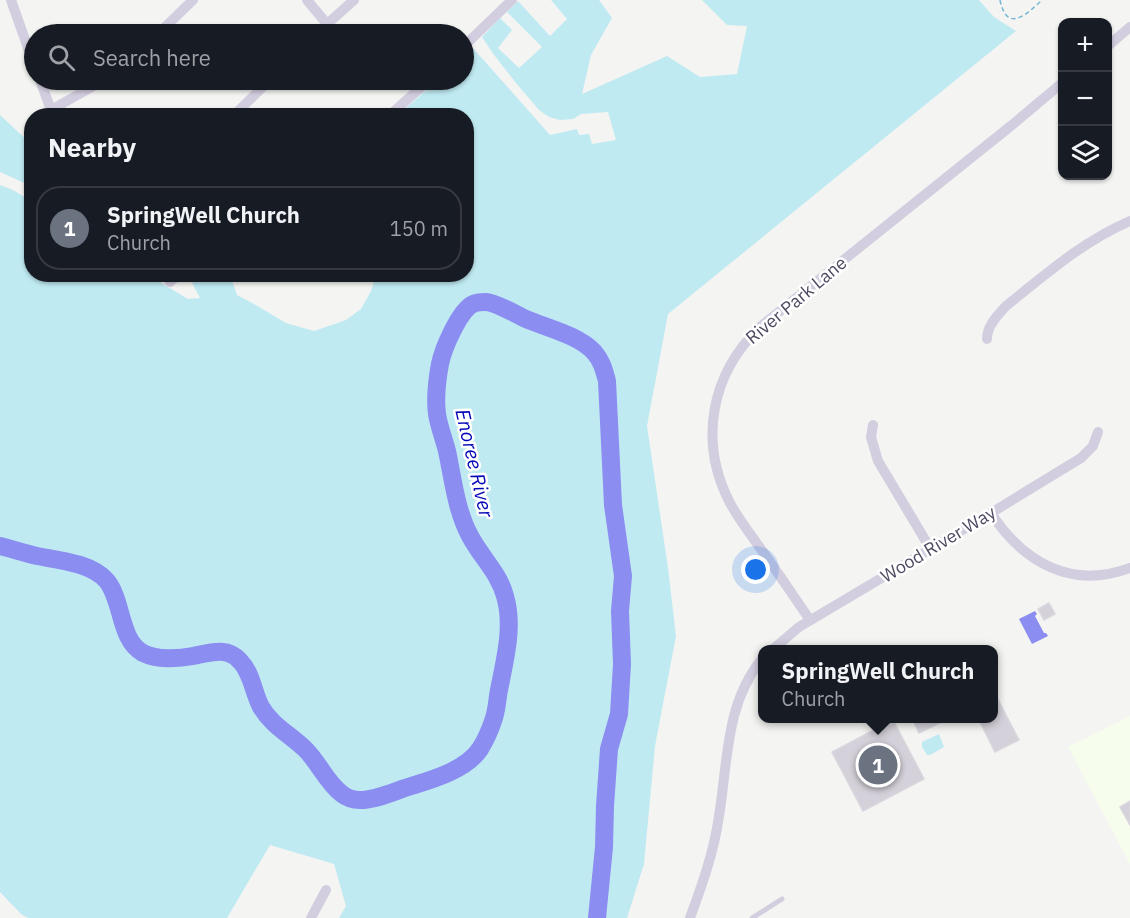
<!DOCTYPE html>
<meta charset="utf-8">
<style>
:root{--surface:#171b24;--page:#20242c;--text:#f1f3f6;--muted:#9ea1a6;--line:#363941;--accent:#ae8df3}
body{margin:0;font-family:"IBM Plex Sans",sans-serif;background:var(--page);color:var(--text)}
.controls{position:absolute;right:18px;top:18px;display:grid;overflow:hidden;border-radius:12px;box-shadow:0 2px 4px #0004}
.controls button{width:54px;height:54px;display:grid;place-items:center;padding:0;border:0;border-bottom:2px solid var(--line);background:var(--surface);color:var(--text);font:30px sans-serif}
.you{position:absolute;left:756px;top:570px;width:21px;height:21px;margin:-15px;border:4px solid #fff;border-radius:50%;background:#1a73e8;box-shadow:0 0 0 9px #1a73e833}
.badge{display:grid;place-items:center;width:39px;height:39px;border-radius:50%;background:var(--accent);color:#fff;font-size:20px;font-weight:700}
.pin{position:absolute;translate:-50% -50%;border:3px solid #fff;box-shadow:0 2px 6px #0006}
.popup{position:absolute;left:758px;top:645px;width:240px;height:78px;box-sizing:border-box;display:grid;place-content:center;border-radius:12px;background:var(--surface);filter:drop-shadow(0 2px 4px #0005);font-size:20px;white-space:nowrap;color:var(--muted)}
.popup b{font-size:22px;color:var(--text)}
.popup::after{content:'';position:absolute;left:50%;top:100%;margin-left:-12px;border:12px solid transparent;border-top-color:var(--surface)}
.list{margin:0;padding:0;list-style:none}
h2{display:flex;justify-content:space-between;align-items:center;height:78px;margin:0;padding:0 24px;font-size:26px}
h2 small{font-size:20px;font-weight:400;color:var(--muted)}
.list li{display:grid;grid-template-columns:39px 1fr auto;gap:18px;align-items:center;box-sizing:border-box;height:84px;margin:0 12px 12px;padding:0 12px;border:2px solid var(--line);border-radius:24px}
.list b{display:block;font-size:22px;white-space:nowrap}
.list p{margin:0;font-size:20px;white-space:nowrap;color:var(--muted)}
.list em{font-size:20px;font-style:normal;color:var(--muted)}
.icon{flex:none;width:33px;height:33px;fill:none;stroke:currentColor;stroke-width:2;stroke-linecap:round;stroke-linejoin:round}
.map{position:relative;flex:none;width:1130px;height:918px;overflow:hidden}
.search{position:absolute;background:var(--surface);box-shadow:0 2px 4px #0004;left:24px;top:24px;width:450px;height:66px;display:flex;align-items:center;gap:15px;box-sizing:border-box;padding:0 21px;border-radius:33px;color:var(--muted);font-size:22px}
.panel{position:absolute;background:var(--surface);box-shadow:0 2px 4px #0004;left:24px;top:108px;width:450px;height:174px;border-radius:24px}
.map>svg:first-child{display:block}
.commercial{fill:#f6fded}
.green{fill:#c0eaf2}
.water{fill:#8b8df1}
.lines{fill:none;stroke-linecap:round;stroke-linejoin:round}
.river{stroke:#8b8df1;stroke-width:18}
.building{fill:#d5d1da;stroke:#dad6de;stroke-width:1.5}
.path{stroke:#76b8d3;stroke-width:1.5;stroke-dasharray:4.5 3;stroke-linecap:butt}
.lane{stroke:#d3cedf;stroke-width:5}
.street{stroke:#d3cedf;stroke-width:10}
.labels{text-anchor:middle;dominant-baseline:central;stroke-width:5;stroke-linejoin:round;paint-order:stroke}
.street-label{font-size:18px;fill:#4f4961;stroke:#fff}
.water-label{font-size:20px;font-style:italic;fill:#0507b8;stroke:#fff}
</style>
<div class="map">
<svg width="1130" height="918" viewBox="0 0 1130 918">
<rect width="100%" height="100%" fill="#f4f4f2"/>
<path class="commercial" d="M1130,716v148l-62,-117z"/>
<g class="green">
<path d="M551,0h48l13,18 -21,37 -9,39 85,-38 33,21 37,-3 10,-48 -20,-1 -25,-25h277l15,17 22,14 -348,283 -21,112 21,142 8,68 -21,110 -11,118 -17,54h-288l7,-12 -12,-42 -64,-19 -43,73h-199l-7,-4 -21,-22v-707l13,5 18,11 1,73 116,1 40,24 12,-1 -8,-15 12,-8h26l7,20 17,9 32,19 28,8 32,-11 15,-11 10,-18 5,-16 90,-1v-158l-68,-1 40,-35h26v-25l8,-8 78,88 27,-6 2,6 10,-1 3,10 24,-4 -8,-28 -27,2 -8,5 -13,1 -11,-3 -10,-7 -23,-27 -22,-28 -12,-18 18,-19 12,12 -14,18 21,20 23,-21 -35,-35 11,-11 32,35 17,-17z"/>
<path d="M0,115l31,29v42l-31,-14z"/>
<path d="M939,734l5,13 -14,8h-3l-5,-8v-5z"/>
</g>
<path class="water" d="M1035,611l2,3 -2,2 9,17h2l2,3 -16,8 -13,-25z"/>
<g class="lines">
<path class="river" d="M0,546c12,3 24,7 37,10 21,4 55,7 70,25 16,20 12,59 36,72 14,7 35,6 50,3 16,-3 34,-10 47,5 12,12 13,31 21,46 11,19 30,28 45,43 13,13 21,33 36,44 5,4 11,6 18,6 14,0 28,-6 42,-11 24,-8 63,-17 78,-40 5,-8 10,-19 13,-28 4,-10 4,-21 6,-31 6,-31 15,-64 6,-94 -6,-23 -24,-39 -35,-60 -14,-26 -17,-57 -23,-85 -3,-12 -8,-24 -10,-37 -2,-16 0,-34 3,-50 3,-15 19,-53 33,-60 4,-2 8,-2 13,-2 9,0 31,13 40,17 21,9 52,16 68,33 8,9 10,18 13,29l6,124 10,71 -3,35 2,53 -3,50 -10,35 -4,57 -1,41 -7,71"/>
</g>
<g class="building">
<path d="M1049,603l6,11 -11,6 -6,-11z"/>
<path d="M993,690l26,50 -24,12 -17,-34h15z"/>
<path d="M912,718h38l-31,15z"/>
<path d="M893,720l31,59 -61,32 -31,-59z"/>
<path d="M1130,801v24l-10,-18z"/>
</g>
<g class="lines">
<path class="path" d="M1000,0c7,34 27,14 42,0"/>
<path class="lane" d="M752,918l30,-19"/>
<g class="street">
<path d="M11,0l23,65"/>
<path d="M307,0l20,24"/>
<path d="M158,34l35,-34"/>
<path d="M316,34l38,-34"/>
<path d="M464,46l48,-46"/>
<path d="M1108,46l22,-19"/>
<path d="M40,80l11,30 4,5"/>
<path d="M51,110l53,-30"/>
<path d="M233,116l37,-36"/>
<path d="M389,116l40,-36"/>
<path d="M170,282l9,-8"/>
<path d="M987,339c0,-13 10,-23 19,-33 39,-31 77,-65 124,-85"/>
<path d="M873,425l-2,12 7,24 52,87"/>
<path d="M991,513c32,49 80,77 139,55"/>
<path d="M810,620c-16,-23 -31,-46 -47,-68 -11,-16 -24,-32 -33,-49 -32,-62 -19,-129 30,-176l252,-202 50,-42"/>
<path d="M772,650l27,-23 192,-114 90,-55 12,-12 5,-14"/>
<path d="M311,918l15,-28"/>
<path d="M690,918c12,-33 24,-66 29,-102 9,-54 6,-112 43,-157"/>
</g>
</g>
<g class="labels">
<g class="street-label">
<text transform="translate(796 300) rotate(-40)">River Park Lane</text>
<text transform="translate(938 544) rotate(-31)">Wood River Way</text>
</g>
<g class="water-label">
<text transform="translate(475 463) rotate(77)">Enoree River</text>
</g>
</g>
</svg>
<div class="controls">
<button>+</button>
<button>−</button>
<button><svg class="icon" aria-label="layers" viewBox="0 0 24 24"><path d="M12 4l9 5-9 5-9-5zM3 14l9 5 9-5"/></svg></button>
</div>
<div class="you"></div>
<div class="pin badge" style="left:878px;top:765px;background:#6b7280">1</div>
<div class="popup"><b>SpringWell Church</b>Church</div>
<div class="search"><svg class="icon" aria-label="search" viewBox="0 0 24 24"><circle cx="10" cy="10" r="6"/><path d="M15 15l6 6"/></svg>Search here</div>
<section class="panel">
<h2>Nearby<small></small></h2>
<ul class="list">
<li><span class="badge" style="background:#6b7280">1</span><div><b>SpringWell Church</b><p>Church</p></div><em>150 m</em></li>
</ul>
</section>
</div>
